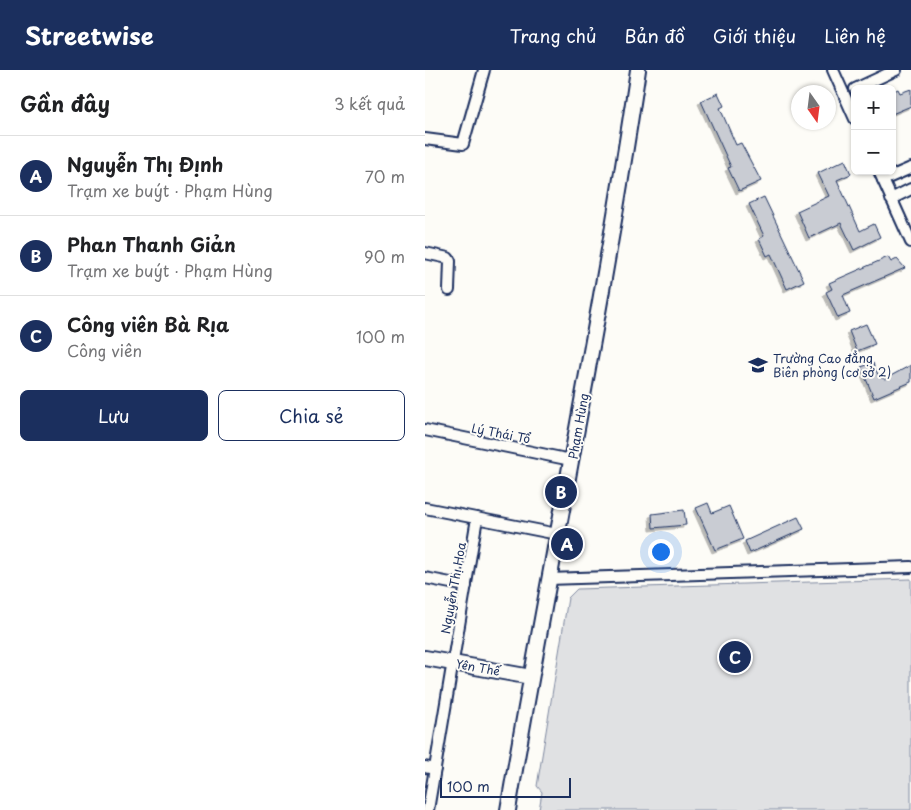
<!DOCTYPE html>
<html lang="vi">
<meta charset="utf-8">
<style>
:root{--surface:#fff;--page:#f2f2f2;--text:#202124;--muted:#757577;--line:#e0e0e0;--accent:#1b2f5e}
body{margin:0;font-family:"Playpen Sans",sans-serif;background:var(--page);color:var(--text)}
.controls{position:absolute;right:15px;top:15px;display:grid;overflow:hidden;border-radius:8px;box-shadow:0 1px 4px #0004}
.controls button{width:45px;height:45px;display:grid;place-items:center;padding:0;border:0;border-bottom:1px solid var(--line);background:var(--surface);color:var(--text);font:25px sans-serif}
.compass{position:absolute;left:366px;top:15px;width:45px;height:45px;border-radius:50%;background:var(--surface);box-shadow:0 1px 4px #0004;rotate:166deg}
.scale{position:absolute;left:15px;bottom:12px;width:131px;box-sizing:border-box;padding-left:5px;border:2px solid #1b2f5e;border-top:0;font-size:14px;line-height:18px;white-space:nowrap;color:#1b2f5e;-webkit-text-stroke:4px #fdfcf7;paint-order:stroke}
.you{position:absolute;left:235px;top:481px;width:18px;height:18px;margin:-12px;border:4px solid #fff;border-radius:50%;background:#1a73e8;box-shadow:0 0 0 8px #1a73e833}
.badge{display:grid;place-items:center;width:32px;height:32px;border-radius:50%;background:var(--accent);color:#fff;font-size:16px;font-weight:700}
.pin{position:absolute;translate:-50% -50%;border:2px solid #fff;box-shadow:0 1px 5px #0006}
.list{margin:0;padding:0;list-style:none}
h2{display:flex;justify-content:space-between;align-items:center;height:65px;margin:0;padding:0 20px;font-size:21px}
h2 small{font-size:16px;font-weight:400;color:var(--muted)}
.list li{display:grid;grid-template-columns:32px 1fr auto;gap:15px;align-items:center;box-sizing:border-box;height:80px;padding:0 20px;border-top:1px solid var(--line)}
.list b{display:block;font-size:19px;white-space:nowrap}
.list p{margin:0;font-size:16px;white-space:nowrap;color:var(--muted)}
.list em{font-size:16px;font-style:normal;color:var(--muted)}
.actions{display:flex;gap:10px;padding:15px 20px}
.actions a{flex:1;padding:11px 0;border:1px solid var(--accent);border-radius:8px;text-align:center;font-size:18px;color:var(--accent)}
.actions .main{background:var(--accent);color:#fff}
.map{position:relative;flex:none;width:486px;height:740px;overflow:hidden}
header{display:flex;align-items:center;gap:30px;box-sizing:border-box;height:70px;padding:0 25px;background:var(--accent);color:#fff}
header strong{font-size:24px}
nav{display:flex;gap:28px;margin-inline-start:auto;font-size:18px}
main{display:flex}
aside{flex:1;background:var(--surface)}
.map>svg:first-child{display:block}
.green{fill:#e0e1e3;stroke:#7e88a0}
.building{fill:#c9ccd3;stroke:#1b2f5e;filter:url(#shadow)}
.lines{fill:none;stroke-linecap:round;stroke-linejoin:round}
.street-casing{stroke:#1b2f5e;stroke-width:14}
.secondary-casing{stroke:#1b2f5e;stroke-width:18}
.street{stroke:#fdfcf7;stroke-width:10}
.secondary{stroke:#fdfcf7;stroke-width:14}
.labels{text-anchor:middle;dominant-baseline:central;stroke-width:4;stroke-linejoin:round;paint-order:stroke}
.poi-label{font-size:12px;fill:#1b2f5e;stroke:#fdfcf7;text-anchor:start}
.street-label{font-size:12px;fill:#1b2f5e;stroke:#fdfcf7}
</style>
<header>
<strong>Streetwise</strong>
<nav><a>Trang chủ</a><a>Bản đồ</a><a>Giới thiệu</a><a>Liên hệ</a></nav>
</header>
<main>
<aside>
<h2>Gần đây<small>3 kết quả</small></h2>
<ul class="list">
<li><span class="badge">A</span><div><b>Nguyễn Thị Định</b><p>Trạm xe buýt · Phạm Hùng</p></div><em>70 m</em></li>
<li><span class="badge">B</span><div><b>Phan Thanh Giản</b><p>Trạm xe buýt · Phạm Hùng</p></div><em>90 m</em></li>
<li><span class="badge">C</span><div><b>Công viên Bà Rịa</b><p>Công viên</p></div><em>100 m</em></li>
</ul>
<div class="actions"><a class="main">Lưu</a><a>Chia sẻ</a></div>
</aside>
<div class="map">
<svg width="486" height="740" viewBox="0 0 486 740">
<defs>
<filter id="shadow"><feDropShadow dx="-3" dy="3" stdDeviation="0" flood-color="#0004"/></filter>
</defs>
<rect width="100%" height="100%" fill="#fdfcf7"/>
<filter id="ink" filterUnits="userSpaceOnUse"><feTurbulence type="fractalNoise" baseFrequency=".02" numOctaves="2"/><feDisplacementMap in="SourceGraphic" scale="10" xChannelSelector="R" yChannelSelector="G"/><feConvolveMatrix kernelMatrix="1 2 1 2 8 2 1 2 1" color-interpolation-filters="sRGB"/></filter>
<g filter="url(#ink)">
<path class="green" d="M486,509v231h-372l3,-18 -5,-6 31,-188 9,-9z"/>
<g class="building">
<path d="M473,19l2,4 11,-4v17l-19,8v-22z"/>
<path d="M293,23l6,13 -4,2 16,37 5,-2 20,38 -22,10 -11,-23 3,-1 -30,-66z"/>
<path d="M420,90l6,14 -14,6 23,51 14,-7 6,13 -26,13 -13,-27 -32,15 -12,-27 32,-15 -11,-23z"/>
<path d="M339,127l40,84 -17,8 -16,-35 -4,2 -8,-17 5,-3 -15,-32z"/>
<path d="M463,187l3,5 6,-3 8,9 -62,27 7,18 -12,5 -12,-26 6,-3 -3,-6z"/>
<path d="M441,254l9,20 -18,7 -8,-20z"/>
<path d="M448,293l6,14 6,2 26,-14v17l-37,16 -13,-31z"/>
<path d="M283,433l4,10 17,-7 14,33 -28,11 -19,-42z"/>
<path d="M259,440l2,15 -33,3 -1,-14z"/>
<path d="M373,447l6,12 -54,24 -5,-12z"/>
</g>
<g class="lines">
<g class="street-casing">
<g id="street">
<path d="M408,0l22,49"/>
<path d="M430,19l41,-19"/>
<path d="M0,69l38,5 21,-74"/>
<path d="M454,101l32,71"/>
<path d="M458,110l28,-12"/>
<path d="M466,129l20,-10"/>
<path d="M0,183l23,5 2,3 -1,29"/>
<path d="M0,360l146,30"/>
<path d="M0,438l132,26"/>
<path d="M0,508l41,8"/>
<path d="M123,509l363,-12"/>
<path d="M0,697l10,2"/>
<path d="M3,740l49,-292"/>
</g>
</g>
<g class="secondary-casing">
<g id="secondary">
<path d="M0,588l106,19"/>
<path d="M83,740c42,-247 93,-492 130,-740"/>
</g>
</g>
<use href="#street" class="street"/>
<use href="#secondary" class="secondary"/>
</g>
</g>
<defs>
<g id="university-bare" transform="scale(1.5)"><path d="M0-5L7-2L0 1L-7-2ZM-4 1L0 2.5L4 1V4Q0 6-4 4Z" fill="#1b2f5e" stroke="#fdfcf7" stroke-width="2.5" paint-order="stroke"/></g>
</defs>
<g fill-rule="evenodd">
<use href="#university-bare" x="333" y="295"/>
</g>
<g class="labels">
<g class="poi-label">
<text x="348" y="288">Trường Cao đẳng<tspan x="348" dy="14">Biên phòng (cơ sở 2)</tspan></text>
</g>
<g class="street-label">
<text transform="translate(153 356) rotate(-80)">Phạm Hùng</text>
<text transform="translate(76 363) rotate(11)">Lý Thái Tổ</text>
<text transform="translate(28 518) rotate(-80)">Nguyễn Thị Hoa</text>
<text transform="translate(53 597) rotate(10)">Yên Thế</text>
</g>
</g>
</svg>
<div class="controls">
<button>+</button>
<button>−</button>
</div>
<svg class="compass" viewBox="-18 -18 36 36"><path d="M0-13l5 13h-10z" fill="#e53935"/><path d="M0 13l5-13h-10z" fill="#757577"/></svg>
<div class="scale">100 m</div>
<div class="you"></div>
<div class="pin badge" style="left:142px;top:474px">A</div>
<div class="pin badge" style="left:136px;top:422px">B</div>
<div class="pin badge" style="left:310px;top:587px">C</div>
</div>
</main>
